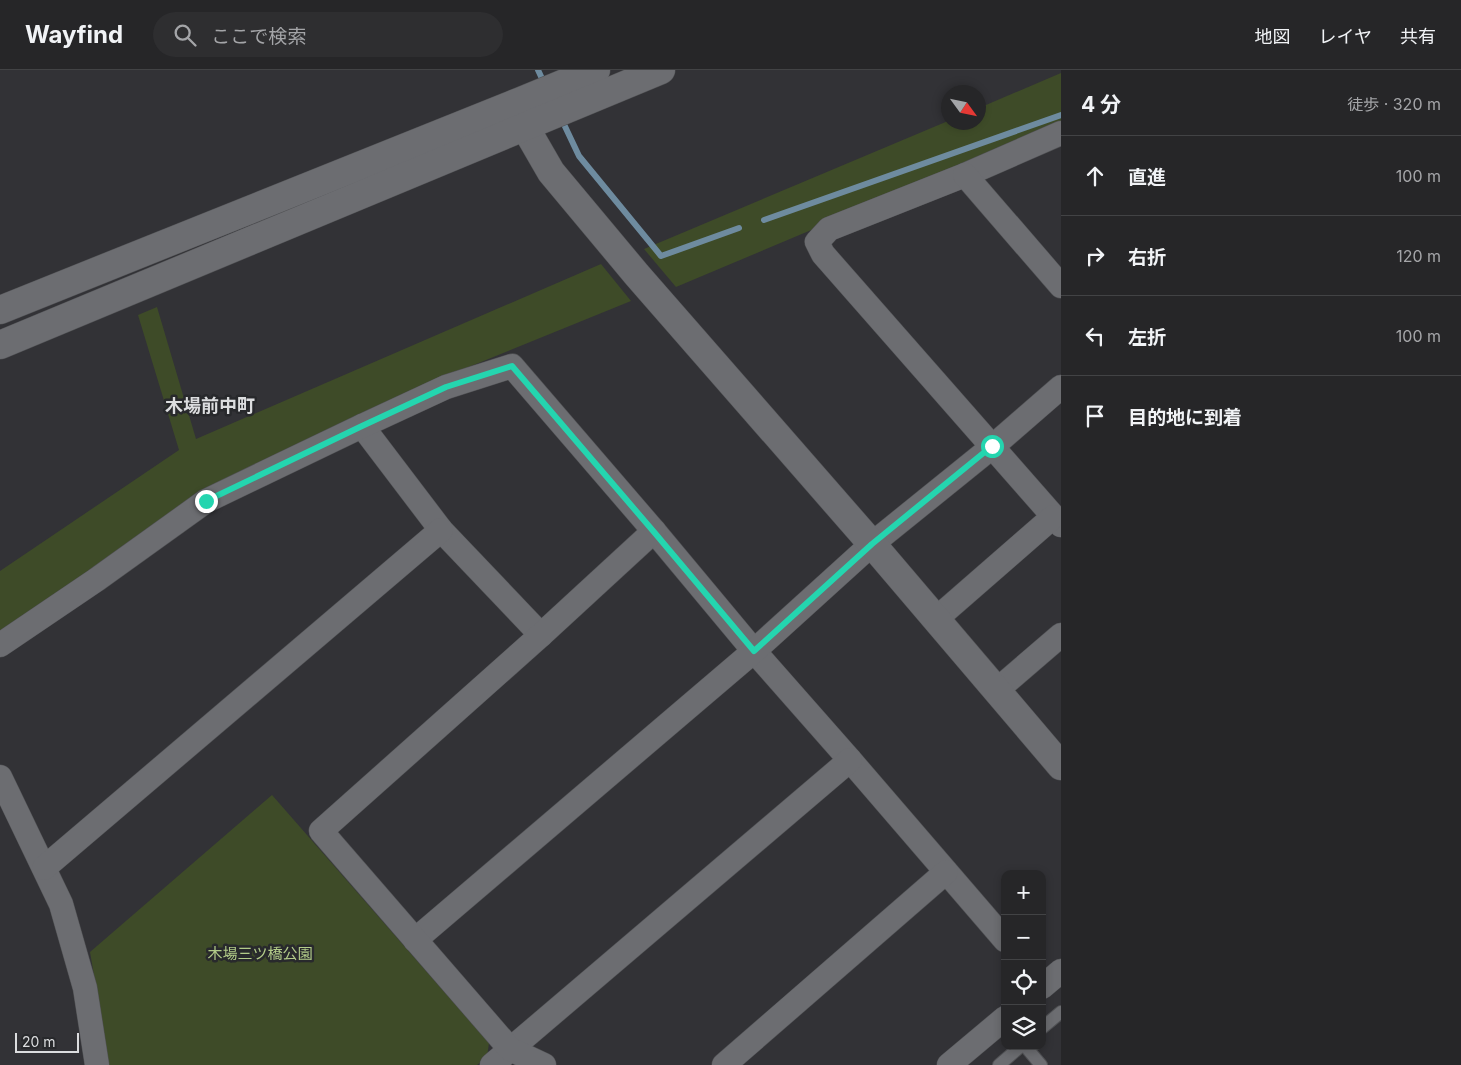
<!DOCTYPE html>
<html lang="ja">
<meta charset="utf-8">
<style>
:root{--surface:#262628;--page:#2e2e30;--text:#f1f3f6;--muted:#a4a5a8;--line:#424345}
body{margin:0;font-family:Inter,"Noto Sans JP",sans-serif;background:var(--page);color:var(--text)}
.controls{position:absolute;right:15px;bottom:15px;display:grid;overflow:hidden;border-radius:10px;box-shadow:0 2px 8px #0003}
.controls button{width:45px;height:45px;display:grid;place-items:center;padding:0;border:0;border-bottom:1px solid var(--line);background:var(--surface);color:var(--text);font:25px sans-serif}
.compass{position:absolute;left:941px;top:15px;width:45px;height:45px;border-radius:50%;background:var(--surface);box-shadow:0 2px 8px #0003;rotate:123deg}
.scale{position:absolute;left:15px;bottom:12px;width:64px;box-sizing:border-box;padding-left:5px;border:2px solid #dcdddf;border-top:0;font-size:14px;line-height:18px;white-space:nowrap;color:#dcdddf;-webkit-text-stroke:4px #28292c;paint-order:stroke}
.stop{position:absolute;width:15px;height:15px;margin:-11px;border:4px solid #24d5af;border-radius:50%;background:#fff}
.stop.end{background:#24d5af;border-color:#fff;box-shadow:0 1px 5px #0008}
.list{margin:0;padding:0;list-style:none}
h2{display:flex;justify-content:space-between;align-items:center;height:65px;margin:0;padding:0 20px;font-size:21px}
h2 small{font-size:16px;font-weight:400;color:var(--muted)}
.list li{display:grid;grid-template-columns:32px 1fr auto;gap:15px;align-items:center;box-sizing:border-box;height:80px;padding:0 20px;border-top:1px solid var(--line)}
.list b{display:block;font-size:19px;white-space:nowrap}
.list em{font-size:16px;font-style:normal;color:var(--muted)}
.icon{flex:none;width:28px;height:28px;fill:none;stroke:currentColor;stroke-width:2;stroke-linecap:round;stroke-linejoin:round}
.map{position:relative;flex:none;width:1061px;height:995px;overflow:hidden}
header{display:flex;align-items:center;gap:30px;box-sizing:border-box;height:70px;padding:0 25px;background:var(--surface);border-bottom:1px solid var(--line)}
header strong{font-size:24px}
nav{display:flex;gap:28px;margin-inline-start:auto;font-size:18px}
.search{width:350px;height:45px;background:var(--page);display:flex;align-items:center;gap:12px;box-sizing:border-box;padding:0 18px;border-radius:28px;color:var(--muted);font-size:19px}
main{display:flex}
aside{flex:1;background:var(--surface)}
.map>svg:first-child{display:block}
.green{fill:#3e4b28}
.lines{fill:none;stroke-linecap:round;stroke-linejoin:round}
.stream{stroke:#6e8b9f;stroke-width:6}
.service-casing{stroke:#505154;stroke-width:14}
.minor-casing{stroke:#505154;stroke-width:25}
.tertiary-casing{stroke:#505154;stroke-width:29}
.service{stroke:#6c6d71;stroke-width:12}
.minor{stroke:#6c6d71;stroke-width:24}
.tertiary{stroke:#6c6d71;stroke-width:28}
.route{stroke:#24d5af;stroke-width:6}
.labels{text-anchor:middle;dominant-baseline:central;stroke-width:5;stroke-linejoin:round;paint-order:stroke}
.park-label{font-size:15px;fill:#b2cb89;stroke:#28292c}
.quarter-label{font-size:18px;font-weight:bold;fill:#dcdddf;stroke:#28292c}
</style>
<header>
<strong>Wayfind</strong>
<div class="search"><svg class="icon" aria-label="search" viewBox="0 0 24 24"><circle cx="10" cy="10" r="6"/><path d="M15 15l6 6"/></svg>ここで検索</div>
<nav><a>地図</a><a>レイヤ</a><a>共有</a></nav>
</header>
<main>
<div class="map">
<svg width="1061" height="995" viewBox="0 0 1061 995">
<rect width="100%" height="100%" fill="#323236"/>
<g class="green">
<path d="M1061,3v52l-385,162 -32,-38 304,-128v1h30l1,-14z"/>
<path d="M601,194l30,37 -224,91 -210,102 -197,143v-66l179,-121 -41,-135 19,-8 39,132z"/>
<path d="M272,725l217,248 -2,14 -10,8h-372l-3,-44 -12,-69z"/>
</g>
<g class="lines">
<g class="stream">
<path d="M538,0l7,15"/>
<path d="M561,48l18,38 82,100 78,-28"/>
<path d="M764,150l297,-105"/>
</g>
<g class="service-casing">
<g id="service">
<path d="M1042,958l19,-16"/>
<path d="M1025,976l16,19"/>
<path d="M999,995l22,-19"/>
</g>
</g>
<g class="minor-casing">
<g id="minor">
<path d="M1061,63l-96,42 -136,54 -12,13 6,12 238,271"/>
<path d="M965,105l96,111"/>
<path d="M362,356l79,104 100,105"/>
<path d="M936,549l117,-102"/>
<path d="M0,575l96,-65 110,-79 156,-75 84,-39 66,-21 142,165 100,120 96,109 155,180"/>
<path d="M997,620l64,-55"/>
<path d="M0,707l61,127 24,84 12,77"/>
<path d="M44,798l397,-338"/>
<path d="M415,870l339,-289 118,-107 120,-97 69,-60"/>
<path d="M1042,917l19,-16"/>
<path d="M492,995l358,-305"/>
<path d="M544,995l-34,-16 -189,-218 220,-196 113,-104"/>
<path d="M724,995l222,-193"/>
<path d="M949,995l56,-47"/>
</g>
</g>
<g class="tertiary-casing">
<g id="tertiary">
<path d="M516,33l9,24 26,45 86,103 235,269 189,222"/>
<path d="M0,240l516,-207 80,-33"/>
<path d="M0,275l661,-275"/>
</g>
</g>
<use href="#service" class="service"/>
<use href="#minor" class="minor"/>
<use href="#tertiary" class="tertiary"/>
</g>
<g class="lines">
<path class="route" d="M206,431l156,-75 84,-39 66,-21 142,166 100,119 118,-107 120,-98"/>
</g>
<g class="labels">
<g class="park-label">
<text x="260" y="883">木場三ツ橋公園</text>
</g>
<g class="quarter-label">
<text x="210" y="335">木場前中町</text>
</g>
</g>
</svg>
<div class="controls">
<button>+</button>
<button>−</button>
<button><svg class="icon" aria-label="locate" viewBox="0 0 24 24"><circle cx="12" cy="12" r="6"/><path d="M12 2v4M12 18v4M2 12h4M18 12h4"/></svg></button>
<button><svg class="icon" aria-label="layers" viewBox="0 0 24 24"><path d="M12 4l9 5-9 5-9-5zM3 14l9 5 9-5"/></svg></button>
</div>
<svg class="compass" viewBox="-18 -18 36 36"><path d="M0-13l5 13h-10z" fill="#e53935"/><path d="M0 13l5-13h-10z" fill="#a4a5a8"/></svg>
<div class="scale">20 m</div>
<div class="stop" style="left:992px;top:376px"></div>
<div class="stop end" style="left:206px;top:431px"></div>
</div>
<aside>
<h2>4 分<small>徒歩 · 320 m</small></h2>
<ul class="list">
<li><svg class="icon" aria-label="ahead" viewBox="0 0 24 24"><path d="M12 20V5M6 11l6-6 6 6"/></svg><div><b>直進</b></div><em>100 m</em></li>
<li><svg class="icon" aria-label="right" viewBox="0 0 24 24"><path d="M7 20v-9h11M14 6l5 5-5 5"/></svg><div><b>右折</b></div><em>120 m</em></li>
<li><svg class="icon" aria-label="left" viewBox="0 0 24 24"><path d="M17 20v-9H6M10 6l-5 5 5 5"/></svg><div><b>左折</b></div><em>100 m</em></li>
<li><svg class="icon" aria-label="arrive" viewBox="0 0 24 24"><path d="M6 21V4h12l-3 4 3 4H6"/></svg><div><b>目的地に到着</b></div></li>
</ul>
</aside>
</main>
